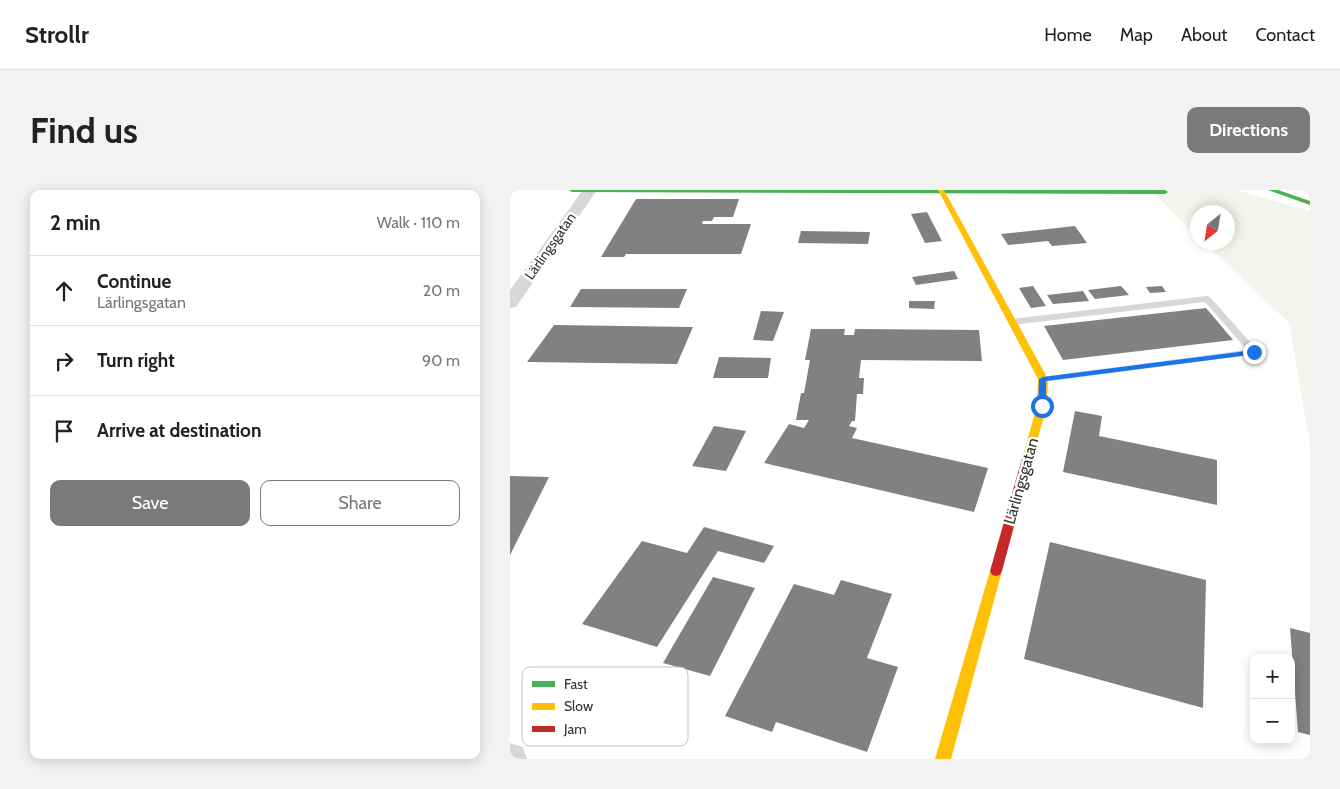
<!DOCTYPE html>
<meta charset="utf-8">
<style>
:root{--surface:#fff;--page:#f2f2f2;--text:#222;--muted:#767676;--line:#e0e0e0;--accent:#7a7a7a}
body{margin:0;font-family:Cabin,sans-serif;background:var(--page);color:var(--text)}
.controls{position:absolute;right:15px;bottom:15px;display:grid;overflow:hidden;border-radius:10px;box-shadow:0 2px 12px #0003}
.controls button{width:45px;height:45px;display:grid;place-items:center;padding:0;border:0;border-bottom:1px solid var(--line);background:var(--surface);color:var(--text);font:25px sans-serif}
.compass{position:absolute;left:680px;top:15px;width:45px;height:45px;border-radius:50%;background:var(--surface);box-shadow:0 2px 12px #0003;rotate:210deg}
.stop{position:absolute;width:15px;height:15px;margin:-11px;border:4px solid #1a73e8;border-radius:50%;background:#fff}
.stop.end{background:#1a73e8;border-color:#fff;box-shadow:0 1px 5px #0008}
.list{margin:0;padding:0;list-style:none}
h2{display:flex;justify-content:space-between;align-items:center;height:65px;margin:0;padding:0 20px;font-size:21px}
h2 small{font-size:16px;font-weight:400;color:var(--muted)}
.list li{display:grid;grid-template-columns:32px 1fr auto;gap:15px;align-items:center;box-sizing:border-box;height:70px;padding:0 20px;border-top:1px solid var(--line)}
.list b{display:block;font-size:19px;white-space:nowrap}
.list p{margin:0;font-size:16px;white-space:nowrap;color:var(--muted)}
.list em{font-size:16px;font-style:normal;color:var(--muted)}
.actions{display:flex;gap:10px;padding:15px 20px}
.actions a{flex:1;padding:11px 0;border:1px solid var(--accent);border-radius:10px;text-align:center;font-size:18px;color:var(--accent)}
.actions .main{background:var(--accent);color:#fff}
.icon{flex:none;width:28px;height:28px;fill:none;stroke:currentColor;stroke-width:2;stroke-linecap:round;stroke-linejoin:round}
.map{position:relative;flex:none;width:800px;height:569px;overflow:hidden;border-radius:10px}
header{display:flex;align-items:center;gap:30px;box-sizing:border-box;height:70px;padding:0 25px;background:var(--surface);border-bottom:1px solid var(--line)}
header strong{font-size:24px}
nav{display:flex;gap:28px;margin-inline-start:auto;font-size:18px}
.intro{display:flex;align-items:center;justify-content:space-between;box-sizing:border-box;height:120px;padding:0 30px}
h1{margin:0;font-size:35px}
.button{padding:12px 22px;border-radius:10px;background:var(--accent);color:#fff;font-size:18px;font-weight:700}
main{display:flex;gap:30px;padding:0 30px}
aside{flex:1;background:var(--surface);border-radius:10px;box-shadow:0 2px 12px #0003}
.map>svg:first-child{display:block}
.green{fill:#f2f5ed}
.building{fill:#818181}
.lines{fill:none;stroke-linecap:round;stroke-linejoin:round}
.lane{fill:#d7d7d7;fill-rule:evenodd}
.street{fill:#d7d7d7;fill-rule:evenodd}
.fast{fill:#4caf50;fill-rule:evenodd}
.slow{fill:#ffc107;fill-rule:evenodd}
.jam{fill:#c62828;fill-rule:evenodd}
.route{fill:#1a73e8}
.labels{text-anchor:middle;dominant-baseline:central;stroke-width:5;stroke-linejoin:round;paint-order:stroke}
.far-street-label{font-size:14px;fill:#333;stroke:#fff}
.street-label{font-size:16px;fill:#333;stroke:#fff}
.key{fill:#fff;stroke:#c2c2c2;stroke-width:1}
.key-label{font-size:14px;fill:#333}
</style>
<header>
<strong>Strollr</strong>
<nav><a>Home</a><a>Map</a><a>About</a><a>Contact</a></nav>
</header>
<div class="intro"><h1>Find us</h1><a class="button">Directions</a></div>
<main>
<aside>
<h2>2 min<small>Walk · 110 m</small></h2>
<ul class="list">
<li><svg class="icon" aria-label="ahead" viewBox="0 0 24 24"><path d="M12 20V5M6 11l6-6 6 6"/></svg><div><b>Continue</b><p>Lärlingsgatan</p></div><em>20 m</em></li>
<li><svg class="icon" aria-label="right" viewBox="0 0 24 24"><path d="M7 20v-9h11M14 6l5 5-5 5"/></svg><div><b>Turn right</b></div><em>90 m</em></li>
<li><svg class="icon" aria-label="arrive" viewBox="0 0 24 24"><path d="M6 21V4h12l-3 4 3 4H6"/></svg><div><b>Arrive at destination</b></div></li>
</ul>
<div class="actions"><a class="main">Save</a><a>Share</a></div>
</aside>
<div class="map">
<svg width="800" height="569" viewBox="0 0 800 569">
<rect width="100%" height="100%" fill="#fff"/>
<path class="green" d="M640,0h86l74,21v233l-21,-121 -84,-80 23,-1v-30h-30l-1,24z"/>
<g class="building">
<path d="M126,9h103l-6,18h-19l-2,4h-9l-1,3h49l-10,30h-115l-2,3h-23z"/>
<path d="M417,22l15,29 -17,2 -14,-29z"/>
<path d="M565,36l12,17 -35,3 -4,-5 -40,4 -7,-11z"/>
<path d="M291,41l69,1 -2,12 -70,-1z"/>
<path d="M444,81l4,8 -42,6 -4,-8z"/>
<path d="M523,96l13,20 -15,2 -12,-20z"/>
<path d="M611,96l8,9 -34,4 -7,-9z"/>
<path d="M652,96l4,6 -16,1 -4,-6z"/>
<path d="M71,99h106l-8,19 -109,-1z"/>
<path d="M573,101l6,10 -36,3 -6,-9z"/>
<path d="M399,111h26l-1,8 -25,-1z"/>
<path d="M696,118l27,32 -170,20 -19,-34z"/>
<path d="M251,121l23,1 -11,29 -20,-1z"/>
<path d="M44,135l139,2 -16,37 -150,-2z"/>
<path d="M301,139h34l-1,6h10l1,-6 124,1 3,31 -121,-1 -2,18h5l-1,16h-6l-2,27h-3l-3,5 8,2 -5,10 136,30 -14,44 -210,-49 25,-39 15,4 5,-8h-13l5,-27h3l6,-33h-5z"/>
<path d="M209,167l52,1 -3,20h-55z"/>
<path d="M565,221l27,5 -3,20 118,24v45l-154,-33z"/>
<path d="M204,236l32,5 -20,40 -34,-5z"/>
<path d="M0,286l39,1 -39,78z"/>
<path d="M194,337l70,19 -10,17 -46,-12 -61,96 -75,-23 60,-83 45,12z"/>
<path d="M540,352l156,38 -3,128 -179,-49z"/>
<path d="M203,387l42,11 -45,88 -47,-13z"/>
<path d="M331,390l51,14 -25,64 31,9 -31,85 -91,-30 -4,10 -47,-16 69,-132 40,11z"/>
<path d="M780,438l20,5v102l-12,-3z"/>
</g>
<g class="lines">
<path class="lane" d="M697,106l3,1 47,53v4l-214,28 -5,-3 2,-2 207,-27 -42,-48 -193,23 -4,-3 4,-3z"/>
<g class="street">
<path d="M73,0h14l-81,117 -6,1v-18z"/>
<path d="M0,553l13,4 4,12h-17z"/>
</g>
<g class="fast">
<path d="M59,0h596l3,2 -3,2 -593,-2z"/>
<path d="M758,0h10l32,11v4z"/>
</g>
<g class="slow">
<path d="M428,0h6l104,189 -1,27 -15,52 -4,1 -5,-4 14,-49 1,-27z"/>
<path d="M486,376l4,1 2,4 -51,188h-16l55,-188 2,-4z"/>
</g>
<path class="jam" d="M518,261l5,4 -31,116 -2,4 -4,1 -4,-1 -2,-4 33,-116z"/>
</g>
<path class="route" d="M744,160l3,4 -211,27v25l-4,2 -4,-2 1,-27 4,-2z"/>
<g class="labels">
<g class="far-street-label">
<text transform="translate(40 56) rotate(-55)">Lärlingsgatan</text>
</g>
<g class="street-label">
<text transform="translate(511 291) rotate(-74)">Lärlingsgatan</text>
</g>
</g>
<rect x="12" y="477" width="166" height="79" rx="8" class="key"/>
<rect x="22" y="491" width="23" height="6" fill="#4caf50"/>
<rect x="22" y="513" width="23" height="7" fill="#ffc107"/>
<rect x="22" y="536" width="23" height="6" fill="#c62828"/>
<g class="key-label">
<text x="54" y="499">Fast</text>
<text x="54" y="521">Slow</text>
<text x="54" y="544">Jam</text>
</g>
</svg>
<div class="controls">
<button>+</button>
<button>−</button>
</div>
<svg class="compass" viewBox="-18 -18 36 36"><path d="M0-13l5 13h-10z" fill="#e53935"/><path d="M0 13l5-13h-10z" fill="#767676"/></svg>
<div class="stop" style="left:532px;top:216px"></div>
<div class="stop end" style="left:744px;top:162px"></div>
</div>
</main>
